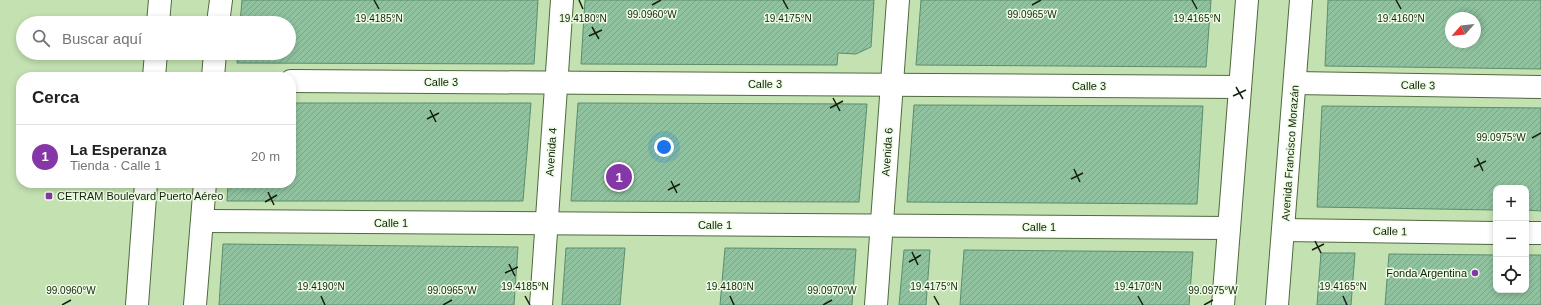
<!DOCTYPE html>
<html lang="es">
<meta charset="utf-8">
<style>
:root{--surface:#fff;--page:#f2f2f2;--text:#202124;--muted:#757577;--line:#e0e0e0;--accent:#8537a7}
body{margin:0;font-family:Arial,sans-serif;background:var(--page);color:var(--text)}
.controls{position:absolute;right:12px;bottom:12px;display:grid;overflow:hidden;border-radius:8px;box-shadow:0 2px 6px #0003}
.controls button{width:36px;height:36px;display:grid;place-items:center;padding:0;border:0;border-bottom:1px solid var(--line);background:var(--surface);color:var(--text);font:20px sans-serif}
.compass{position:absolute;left:1445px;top:12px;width:36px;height:36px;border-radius:50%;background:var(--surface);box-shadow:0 2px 6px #0003;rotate:243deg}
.you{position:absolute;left:664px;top:147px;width:14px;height:14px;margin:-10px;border:3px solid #fff;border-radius:50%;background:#1a73e8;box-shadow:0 0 0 6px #1a73e833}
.badge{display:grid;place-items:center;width:26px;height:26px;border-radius:50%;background:var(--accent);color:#fff;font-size:13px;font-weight:700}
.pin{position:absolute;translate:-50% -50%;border:2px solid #fff;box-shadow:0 1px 4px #0006}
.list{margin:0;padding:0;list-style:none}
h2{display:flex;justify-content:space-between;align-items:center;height:52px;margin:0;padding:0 16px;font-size:17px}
h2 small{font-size:13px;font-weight:400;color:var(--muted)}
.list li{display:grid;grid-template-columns:26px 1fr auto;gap:12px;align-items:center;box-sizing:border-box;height:64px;padding:0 16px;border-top:1px solid var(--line)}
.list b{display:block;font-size:15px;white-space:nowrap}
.list p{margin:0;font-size:13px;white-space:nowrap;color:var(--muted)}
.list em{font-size:13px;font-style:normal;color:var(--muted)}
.icon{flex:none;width:22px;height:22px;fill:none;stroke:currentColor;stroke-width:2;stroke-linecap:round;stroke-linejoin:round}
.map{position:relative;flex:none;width:1541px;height:305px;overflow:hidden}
.search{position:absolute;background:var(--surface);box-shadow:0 2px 6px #0003;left:16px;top:16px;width:280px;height:44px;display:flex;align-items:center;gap:10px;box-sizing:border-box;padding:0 14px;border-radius:22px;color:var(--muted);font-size:15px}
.panel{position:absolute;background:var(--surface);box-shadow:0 2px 6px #0003;left:16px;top:72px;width:280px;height:116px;border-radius:16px}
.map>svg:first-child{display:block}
.building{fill:url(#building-hatch);stroke:#5c8d6c;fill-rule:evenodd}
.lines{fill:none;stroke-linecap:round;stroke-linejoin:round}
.minor-casing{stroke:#4f6a3e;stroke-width:24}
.secondary-casing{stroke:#4f6a3e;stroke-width:24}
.primary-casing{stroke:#4f6a3e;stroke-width:24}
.minor{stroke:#fff;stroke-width:22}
.secondary{stroke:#fff;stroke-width:22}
.primary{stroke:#fff;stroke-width:22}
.ticks{fill:none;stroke:#141f0d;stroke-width:1.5}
.poi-dot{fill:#8537a7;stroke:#edfde4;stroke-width:1.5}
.labels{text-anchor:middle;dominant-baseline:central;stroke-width:3;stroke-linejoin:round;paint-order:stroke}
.street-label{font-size:11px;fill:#141f0d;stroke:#edfde4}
.poi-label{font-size:11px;fill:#141f0d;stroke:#edfde4;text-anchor:start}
.ticks-label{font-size:10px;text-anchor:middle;fill:#141f0d;stroke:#edfde4;stroke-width:3;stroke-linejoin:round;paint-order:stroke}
</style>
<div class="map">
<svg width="1541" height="305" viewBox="0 0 1541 305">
<defs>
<pattern id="building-hatch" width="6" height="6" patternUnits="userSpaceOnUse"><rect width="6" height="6" fill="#90c29f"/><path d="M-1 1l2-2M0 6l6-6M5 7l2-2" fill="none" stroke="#7ba688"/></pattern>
</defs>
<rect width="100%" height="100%" fill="#c3e1b1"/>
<g class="building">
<path d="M242,0h296l-4,64 -297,-1 1,-10h51v-30h-49z"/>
<path d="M585,0h289l-3,47 -15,7 -18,-1 -1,12 -256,-1z"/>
<path d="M921,0h290l-5,67 -290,-2z"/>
<path d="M1328,0h213v69l-216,-3zM1451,18h24v24h-24z"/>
<path d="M291,103h240l-8,98h-296l1,-18h63z"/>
<path d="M578,103l289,1 -8,98 -288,-1z"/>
<path d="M914,105l289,1 -6,98 -290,-2z"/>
<path d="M1322,106l219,2v103l-15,-1v-22h-30v22l-179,-3z"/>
<path d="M223,244l295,3 -4,58h-295z"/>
<path d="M566,248h59l-5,57h-58z"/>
<path d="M725,248l131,1 -4,56h-132z"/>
<path d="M904,250h26l-4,55h-27z"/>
<path d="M964,250l229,2 -4,53h-229z"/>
<path d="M1321,253h34l-4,52h-34z"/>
<path d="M1389,254l107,1v35h30v-35h15v50h-156z"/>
</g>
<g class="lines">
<g class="minor-casing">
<g id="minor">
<path d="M291,81l949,6"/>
<path d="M1295,83l246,4"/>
<path d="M202,221l1027,7"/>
<path d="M1284,230l212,3"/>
<path d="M1526,233h15"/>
<path d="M541,305l21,-305"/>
<path d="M876,305l22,-305"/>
</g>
</g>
<g class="secondary-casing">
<g id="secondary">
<path d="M218,23l3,-23"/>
<path d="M213,77l2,-24"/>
<path d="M195,305l10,-122"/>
</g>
</g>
<g class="primary-casing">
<g id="primary">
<path d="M158,23l2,-23"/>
<path d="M154,77l2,-24"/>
<path d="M137,305l9,-122"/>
<path d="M1223,305l24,-305"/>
<path d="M1277,305l24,-305"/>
</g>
</g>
<use href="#minor" class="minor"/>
<use href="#secondary" class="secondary"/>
<use href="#primary" class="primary"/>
</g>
<path class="ticks" d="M374,0l5,9M579,0l4,9M783,0l5,9M1192,0l5,9M1396,0l5,9M652,5l9,-5M1032,5l9,-5M592,27l7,12M589,36l13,-6M1236,87l7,12M1233,96l13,-6M833,98l7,13M830,108l13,-7M430,110l6,12M427,119l12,-6M1532,138l9,-5M1477,158l6,13M1474,167l12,-6M1074,169l6,13M1071,179l12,-6M671,181l6,12M668,190l12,-6M268,192l6,13M265,202l12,-7M1315,241l6,12M1312,250l12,-6M912,252l6,13M909,262l12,-7M509,264l6,12M505,273l13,-6M321,296l4,9M525,296l5,9M730,296l4,9M934,296l5,9M1138,296l5,9M1343,296l4,9M62,305l9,-5M443,305l9,-5M823,305l9,-5M1204,305l9,-5"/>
<g class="poi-dot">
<rect x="45" y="192" width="8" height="8" rx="2"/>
<circle cx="1475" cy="273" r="4"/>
</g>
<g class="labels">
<g class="street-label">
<text x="441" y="82">Calle 3</text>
<text x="765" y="84">Calle 3</text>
<text transform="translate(1418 85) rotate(1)">Calle 3</text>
<text x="1089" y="86">Calle 3</text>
<text transform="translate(551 152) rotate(-86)">Avenida 4</text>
<text transform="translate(887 152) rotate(-86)">Avenida 6</text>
<text transform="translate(1290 153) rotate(-86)">Avenida Francisco Morazán</text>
<text x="391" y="223">Calle 1</text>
<text x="715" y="225">Calle 1</text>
<text x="1039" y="227">Calle 1</text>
<text transform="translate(1390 231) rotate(1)">Calle 1</text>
</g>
<g class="poi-label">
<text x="57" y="196">CETRAM Boulevard Puerto Aéreo</text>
<text x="1467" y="273" text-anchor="end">Fonda Argentina</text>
</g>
</g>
<g class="ticks-label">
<text x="652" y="18">99.0960°W</text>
<text x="1032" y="18">99.0965°W</text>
<text x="379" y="22">19.4185°N</text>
<text x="583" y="22">19.4180°N</text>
<text x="788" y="22">19.4175°N</text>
<text x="1197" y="22">19.4165°N</text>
<text x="1401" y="22">19.4160°N</text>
<text x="1501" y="141">99.0975°W</text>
<text x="321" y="290">19.4190°N</text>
<text x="525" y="290">19.4185°N</text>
<text x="730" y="290">19.4180°N</text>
<text x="934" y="290">19.4175°N</text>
<text x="1138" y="290">19.4170°N</text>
<text x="1343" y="290">19.4165°N</text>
<text x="71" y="294">99.0960°W</text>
<text x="452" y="294">99.0965°W</text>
<text x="832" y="294">99.0970°W</text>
<text x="1213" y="294">99.0975°W</text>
</g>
</svg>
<div class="controls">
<button>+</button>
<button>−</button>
<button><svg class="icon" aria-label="locate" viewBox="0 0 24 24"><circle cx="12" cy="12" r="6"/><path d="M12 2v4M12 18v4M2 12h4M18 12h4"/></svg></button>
</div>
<svg class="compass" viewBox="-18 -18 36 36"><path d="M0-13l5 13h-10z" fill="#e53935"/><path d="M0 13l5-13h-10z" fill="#757577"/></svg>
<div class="you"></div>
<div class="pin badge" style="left:619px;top:177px">1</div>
<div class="search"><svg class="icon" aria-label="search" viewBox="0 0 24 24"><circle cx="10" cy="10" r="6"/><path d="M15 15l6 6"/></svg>Buscar aquí</div>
<section class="panel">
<h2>Cerca<small></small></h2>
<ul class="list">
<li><span class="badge">1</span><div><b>La Esperanza</b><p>Tienda · Calle 1</p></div><em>20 m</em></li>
</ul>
</section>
</div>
